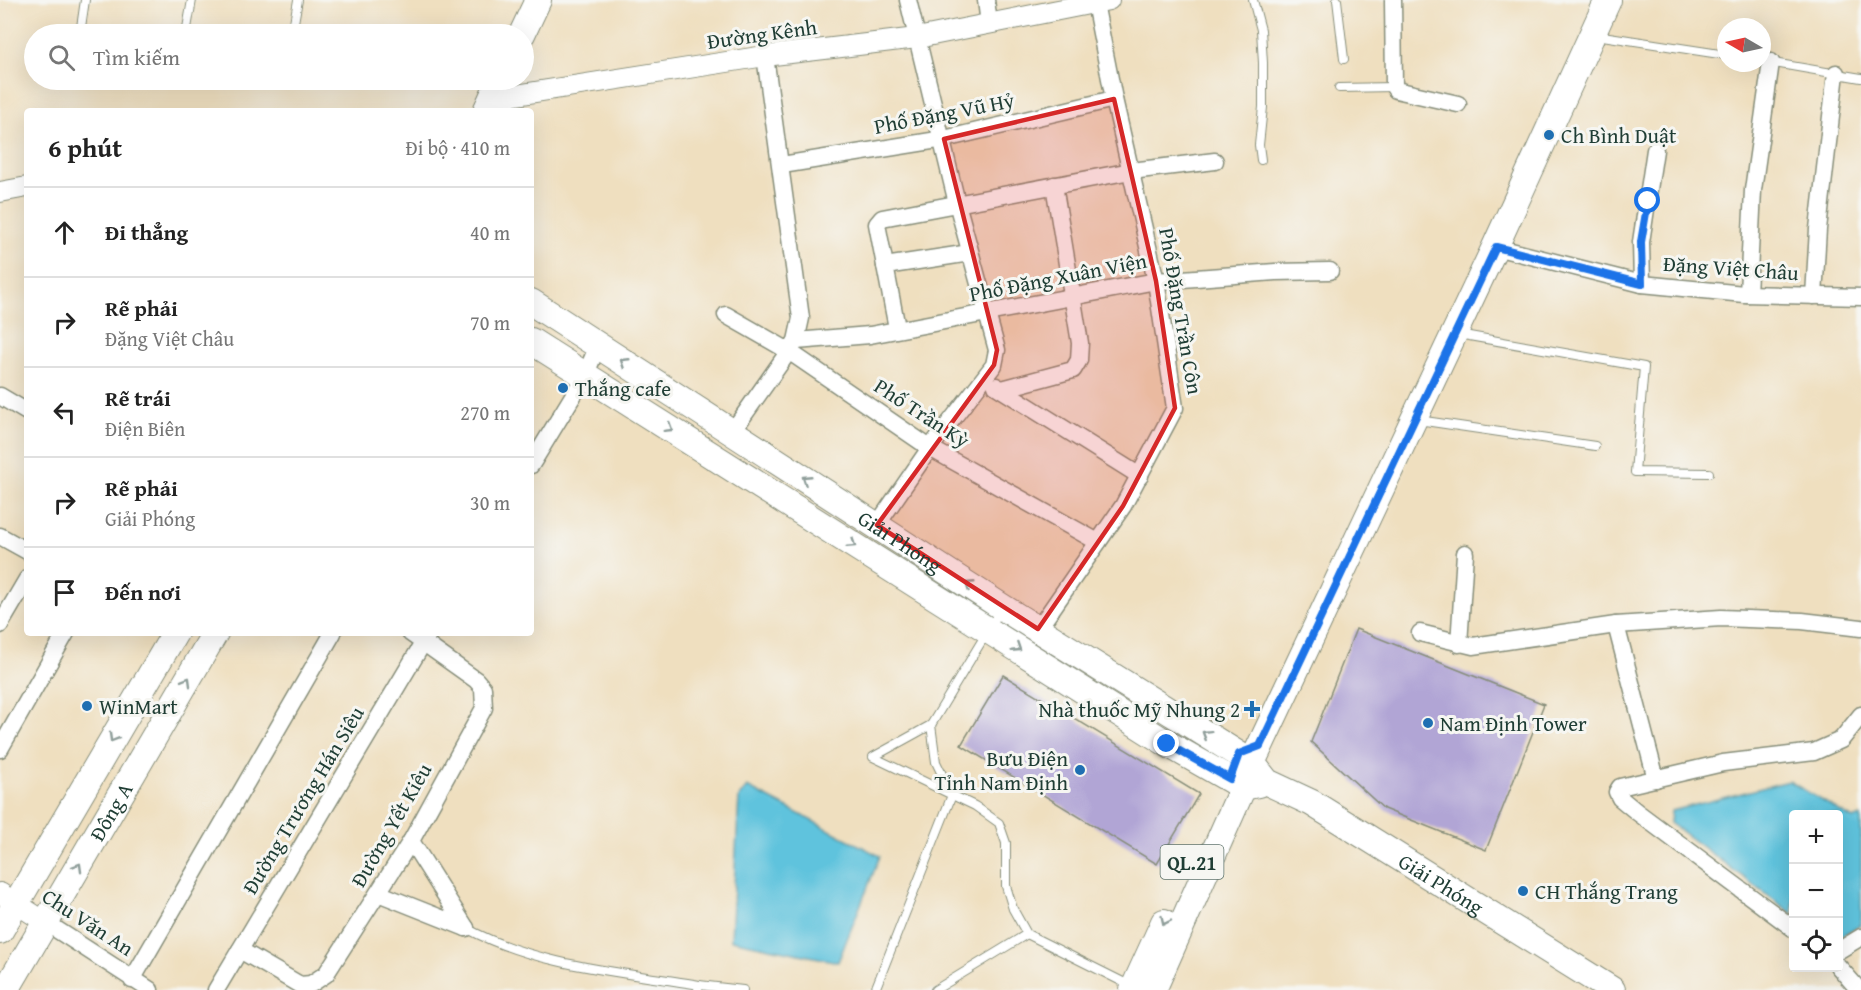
<!DOCTYPE html>
<html lang="vi">
<meta charset="utf-8">
<style>
:root{--surface:#fff;--page:#f6f6f6;--text:#222;--muted:#767676;--line:#e0e0e0}
body{margin:0;font-family:"Gentium Book Plus",serif;background:var(--page);color:var(--text)}
.controls{position:absolute;right:18px;bottom:18px;display:grid;overflow:hidden;border-radius:6px;box-shadow:0 6px 24px #0002}
.controls button{width:54px;height:54px;display:grid;place-items:center;padding:0;border:0;border-bottom:2px solid var(--line);background:var(--surface);color:var(--text);font:30px sans-serif}
.compass{position:absolute;left:1717px;top:18px;width:54px;height:54px;border-radius:50%;background:var(--surface);box-shadow:0 6px 24px #0002;rotate:279deg}
.stop{position:absolute;width:18px;height:18px;margin:-14px;border:4px solid #1a73e8;border-radius:50%;background:#fff}
.stop.end{background:#1a73e8;border-color:#fff;box-shadow:0 2px 6px #0008}
.list{margin:0;padding:0;list-style:none}
h2{display:flex;justify-content:space-between;align-items:center;height:78px;margin:0;padding:0 24px;font-size:26px}
h2 small{font-size:20px;font-weight:400;color:var(--muted)}
.list li{display:grid;grid-template-columns:39px 1fr auto;gap:18px;align-items:center;box-sizing:border-box;height:90px;padding:0 24px;border-top:2px solid var(--line)}
.list b{display:block;font-size:22px;white-space:nowrap}
.list p{margin:0;font-size:20px;white-space:nowrap;color:var(--muted)}
.list em{font-size:20px;font-style:normal;color:var(--muted)}
.icon{flex:none;width:33px;height:33px;fill:none;stroke:currentColor;stroke-width:2;stroke-linecap:round;stroke-linejoin:round}
.map{position:relative;flex:none;width:1861px;height:990px;overflow:hidden}
.search{position:absolute;background:var(--surface);box-shadow:0 6px 24px #0002;left:24px;top:24px;width:510px;height:66px;display:flex;align-items:center;gap:15px;box-sizing:border-box;padding:0 21px;border-radius:33px;color:var(--muted);font-size:22px}
.panel{position:absolute;background:var(--surface);box-shadow:0 6px 24px #0002;left:24px;top:108px;width:510px;height:528px;border-radius:6px}
.map>svg:first-child{display:block}
.water{fill:#5fc3dd;stroke:#3f8088;stroke-width:1.5}
.building{fill:#b1a5d5}
.lines{fill:none;stroke-linecap:round;stroke-linejoin:round}
.service-casing{stroke:#878e7a;stroke-width:10}
.minor-casing{stroke:#878e7a;stroke-width:19}
.tertiary-casing{stroke:#878e7a;stroke-width:22}
.primary-casing{stroke:#878e7a;stroke-width:28}
.service{stroke:#fff;stroke-width:8}
.minor{stroke:#fff;stroke-width:16}
.tertiary{stroke:#fff;stroke-width:20}
.primary{stroke:#fff;stroke-width:26}
.oneway{stroke:#8f9e9a}
.route{stroke:#1a73e8;stroke-width:8}
.marked{fill:#d62828;fill-opacity:0.2;stroke:#d62828;stroke-width:4.5;stroke-linejoin:round}
.poi-dot{fill:#1f6fb2;stroke:#f6f6f2;stroke-width:2}
.labels{text-anchor:middle;dominant-baseline:central;stroke-width:6;stroke-linejoin:round;paint-order:stroke}
.shield{fill:#f6f6f2;stroke:#60746d;stroke-width:1.5}
.shield-label{font-size:20px;font-weight:bold;fill:#1f3d34}
.street-label{font-size:21px;fill:#1f3d34;stroke:#f6f6f2}
.poi-label{font-size:21px;fill:#1f3d34;stroke:#f6f6f2;text-anchor:start}
</style>
<div class="map">
<svg width="1861" height="990" viewBox="0 0 1861 990">
<rect width="100%" height="100%" fill="#f6f6f2"/>
<filter id="ink" filterUnits="userSpaceOnUse"><feTurbulence type="fractalNoise" baseFrequency=".0167" numOctaves="2"/><feDisplacementMap in="SourceGraphic" scale="12" xChannelSelector="R" yChannelSelector="G"/><feConvolveMatrix kernelMatrix="1 2 1 2 8 2 1 2 1" color-interpolation-filters="sRGB"/></filter>
<filter id="wash" filterUnits="userSpaceOnUse"><feTurbulence type="fractalNoise" baseFrequency=".008" numOctaves="4" result="noise"/><feDisplacementMap in="SourceGraphic" scale="24" xChannelSelector="R" yChannelSelector="G"/><feGaussianBlur stdDeviation="1.35" result="paint"/><feColorMatrix in="noise" values="0 0 0 0 0 0 0 0 0 0 0 0 0 0 0 0 0 1.4 0 .05"/><feComposite in="paint" operator="in"/></filter>
<g filter="url(#wash)">
<rect width="100%" height="100%" fill="#efdfbf"/>
<g class="water">
<path d="M1789,781l64,38 8,-3v108l-22,14 -1,-124h-44l-1,100 -123,-91 1,-12z"/>
<path d="M747,787l133,69 -42,106 -107,-22 8,-143z"/>
</g>
<g id="blocks">
<g class="building">
<path d="M1356,629l188,75 -58,146 -102,-41 -73,-67z"/>
<path d="M1003,675l196,119 -42,70 -196,-119z"/>
</g>
</g>
</g>
<g filter="url(#ink)">
<use href="#blocks" fill-opacity="0" stroke="#878e7a" stroke-width="1.5"/>
<g class="lines">
<g class="service-casing">
<g id="service">
<path d="M1253,0l8,30 2,33v44l-4,38 2,15"/>
<path d="M1337,0l7,59"/>
<path d="M80,34l5,-34"/>
<path d="M186,34l6,-34"/>
<path d="M292,34l6,-34"/>
<path d="M1596,35l130,20"/>
<path d="M1762,61l99,17"/>
<path d="M1339,88l55,-1"/>
<path d="M1458,334l186,33 -9,105 74,1"/>
<path d="M1418,420l177,26"/>
<path d="M1001,609l-70,116 -58,32 102,49 24,17 7,20v43l7,23 14,25 104,52"/>
<path d="M466,928c69,38 155,44 233,57"/>
<path d="M698,990l1,-5 44,5"/>
<path d="M875,990l77,-195 -16,-33 -5,-37"/>
<path d="M935,990l92,-56"/>
</g>
</g>
<g class="minor-casing">
<g id="minor">
<path d="M986,0l3,24"/>
<path d="M1393,0l1,87 2,3 62,14"/>
<path d="M782,165l162,-26 170,-40"/>
<path d="M1495,247l147,37 102,10 117,3"/>
<path d="M885,266l85,-13"/>
<path d="M1642,284l-1,-42 14,-92"/>
<path d="M1748,294l5,-104 18,-128"/>
<path d="M1814,296l4,-67 18,-156"/>
<path d="M726,315l61,35 143,98 168,94"/>
<path d="M897,328l-20,-104 5,-6 249,-47 84,-10"/>
<path d="M796,341l74,-6 286,-54 119,-9 55,-1"/>
<path d="M996,386l144,90"/>
<path d="M1002,389l71,-19 6,-10 1,-17 -26,-158"/>
<path d="M0,396l27,16"/>
<path d="M732,432l64,-91 5,-23 -36,-262"/>
<path d="M531,465l54,-89 13,-31"/>
<path d="M877,525l53,-77 64,-83 3,-15 -40,-147 -49,-203"/>
<path d="M0,536l27,15"/>
<path d="M0,625l27,-46"/>
<path d="M1616,625l40,154"/>
<path d="M1038,629l85,-123 52,-98 -19,-127 -42,-182 -19,-96"/>
<path d="M1420,633l53,13 143,-21 105,-7 81,3 59,7"/>
<path d="M1459,644l6,-91"/>
<path d="M0,749l66,-116"/>
<path d="M411,841l55,87"/>
<path d="M378,893l88,35"/>
<path d="M45,922l105,68"/>
<path d="M1794,929l-157,-117 -17,-14 -3,-6 3,-5 103,-24 91,-11 27,-12 20,-25"/>
<path d="M240,950l60,35 11,-1 15,-10 85,-133 73,-133 -1,-20 -7,-8 -66,-47"/>
<path d="M1838,951l23,-14"/>
<path d="M1838,966l21,24"/>
<path d="M132,980l201,-347"/>
<path d="M216,990l213,-357"/>
</g>
</g>
<g class="tertiary-casing">
<g id="tertiary">
<path d="M491,99l274,-43 152,-18 192,-38"/>
<path d="M0,192l27,-5"/>
<path d="M0,893l45,29"/>
</g>
</g>
<g class="primary-casing">
<g id="primary">
<path d="M522,34l16,-34"/>
<path d="M486,111l14,-31"/>
<path id="s1" d="M531,302l471,305 250,156 15,19 45,21 300,187"/>
<path d="M531,341l637,403 75,43 15,-3"/>
<path d="M0,931l175,-298"/>
<path id="s2" d="M6,990l209,-357"/>
<path d="M1133,990l31,-68"/>
<path d="M1153,990l90,-203 8,-13 1,-11 243,-516 113,-247"/>
</g>
</g>
<use href="#service" class="service"/>
<use href="#minor" class="minor"/>
<use href="#tertiary" class="tertiary"/>
<use href="#primary" class="primary"/>
</g>
<defs><path id="oneway-chevron" d="M-2-3.5L2.5 0L-2 3.5" fill="none" stroke-width="1.6" stroke-linecap="round" stroke-linejoin="round" transform="scale(1.5)"/></defs>
<g class="oneway">
<use href="#oneway-chevron" transform="translate(624 362) rotate(-147)"/>
<use href="#oneway-chevron" transform="translate(669 428) rotate(32)"/>
<use href="#oneway-chevron" transform="translate(806 479) rotate(-147)"/>
<use href="#oneway-chevron" transform="translate(852 544) rotate(33)"/>
<use href="#oneway-chevron" transform="translate(969 585) rotate(-147)"/>
<use href="#oneway-chevron" transform="translate(1017 648) rotate(33)"/>
<use href="#oneway-chevron" transform="translate(187 681) rotate(-60)"/>
<use href="#oneway-chevron" transform="translate(1206 734) rotate(-148)"/>
<use href="#oneway-chevron" transform="translate(113 738) rotate(120)"/>
<use href="#oneway-chevron" transform="translate(78 867) rotate(-60)"/>
<use href="#oneway-chevron" transform="translate(1165 921) rotate(115)"/>
</g>
</g>
<g class="lines" filter="url(#ink)">
<path class="route" d="M1167,744l63,35 9,-25 21,-8 236,-499 146,37 -1,-42 7,-41"/>
</g>
<path class="marked" d="M1114,99l42,182 19,127 -52,98 -85,123 -161,-104 117,-160 3,-15 -53,-211z"/>
<g class="poi-dot">
<circle cx="1549" cy="135" r="6"/>
<circle cx="563" cy="388" r="6"/>
<circle cx="87" cy="706" r="6"/>
<path d="M1249 700h6v6h6v6h-6v6h-6v-6h-6v-6h6z"/>
<circle cx="1428" cy="723" r="6"/>
<circle cx="1080" cy="770" r="6"/>
<circle cx="1523" cy="891" r="6"/>
</g>
<g class="labels">
<rect class="shield" x="1160.5" y="845" width="63" height="34" rx="4.5"/>
<g class="shield-label">
<text x="1192" y="862">QL.21</text>
</g>
<g class="street-label">
<text transform="translate(762 34) rotate(-8)">Đường Kênh</text>
<text transform="translate(944 113) rotate(-11)">Phố Đặng Vũ Hỷ</text>
<text transform="translate(1731 268) rotate(4)">Đặng Việt Châu</text>
<text transform="translate(1058 277) rotate(-11)">Phố Đặng Xuân Viện</text>
<text transform="translate(1181 311) rotate(80)">Phố Đặng Trần Côn</text>
<text transform="translate(922 413) rotate(33)">Phố Trần Kỳ</text>
<text stroke="none"><textPath href="#s1" startOffset="440">Giải Phóng</textPath></text>
<text transform="translate(303 800) rotate(-59)">Đường Trương Hán Siêu</text>
<text stroke="none"><textPath href="#s2" startOffset="207">Đông A</textPath></text>
<text transform="translate(391 825) rotate(-60)">Đường Yết Kiêu</text>
<text stroke="none"><textPath href="#s1" startOffset="1082">Giải Phóng</textPath></text>
<text transform="translate(88 922) rotate(33)">Chu Văn An</text>
</g>
<g class="poi-label">
<text x="1561" y="135">Ch Bình Duật</text>
<text x="575" y="388">Thắng cafe</text>
<text x="99" y="706">WinMart</text>
<text x="1240" y="709" text-anchor="end">Nhà thuốc Mỹ Nhung 2</text>
<text x="1440" y="723">Nam Định Tower</text>
<text x="1068" y="758" text-anchor="end">Bưu Điện<tspan x="1068" dy="24">Tỉnh Nam Định</tspan></text>
<text x="1535" y="891">CH Thắng Trang</text>
</g>
</g>
</svg>
<div class="controls">
<button>+</button>
<button>−</button>
<button><svg class="icon" aria-label="locate" viewBox="0 0 24 24"><circle cx="12" cy="12" r="6"/><path d="M12 2v4M12 18v4M2 12h4M18 12h4"/></svg></button>
</div>
<svg class="compass" viewBox="-18 -18 36 36"><path d="M0-13l5 13h-10z" fill="#e53935"/><path d="M0 13l5-13h-10z" fill="#767676"/></svg>
<div class="stop" style="left:1648px;top:201px"></div>
<div class="stop end" style="left:1167px;top:744px"></div>
<div class="search"><svg class="icon" aria-label="search" viewBox="0 0 24 24"><circle cx="10" cy="10" r="6"/><path d="M15 15l6 6"/></svg>Tìm kiếm</div>
<section class="panel">
<h2>6 phút<small>Đi bộ · 410 m</small></h2>
<ul class="list">
<li><svg class="icon" aria-label="ahead" viewBox="0 0 24 24"><path d="M12 20V5M6 11l6-6 6 6"/></svg><div><b>Đi thẳng</b></div><em>40 m</em></li>
<li><svg class="icon" aria-label="right" viewBox="0 0 24 24"><path d="M7 20v-9h11M14 6l5 5-5 5"/></svg><div><b>Rẽ phải</b><p>Đặng Việt Châu</p></div><em>70 m</em></li>
<li><svg class="icon" aria-label="left" viewBox="0 0 24 24"><path d="M17 20v-9H6M10 6l-5 5 5 5"/></svg><div><b>Rẽ trái</b><p>Điện Biên</p></div><em>270 m</em></li>
<li><svg class="icon" aria-label="right" viewBox="0 0 24 24"><path d="M7 20v-9h11M14 6l5 5-5 5"/></svg><div><b>Rẽ phải</b><p>Giải Phóng</p></div><em>30 m</em></li>
<li><svg class="icon" aria-label="arrive" viewBox="0 0 24 24"><path d="M6 21V4h12l-3 4 3 4H6"/></svg><div><b>Đến nơi</b></div></li>
</ul>
</section>
</div>
